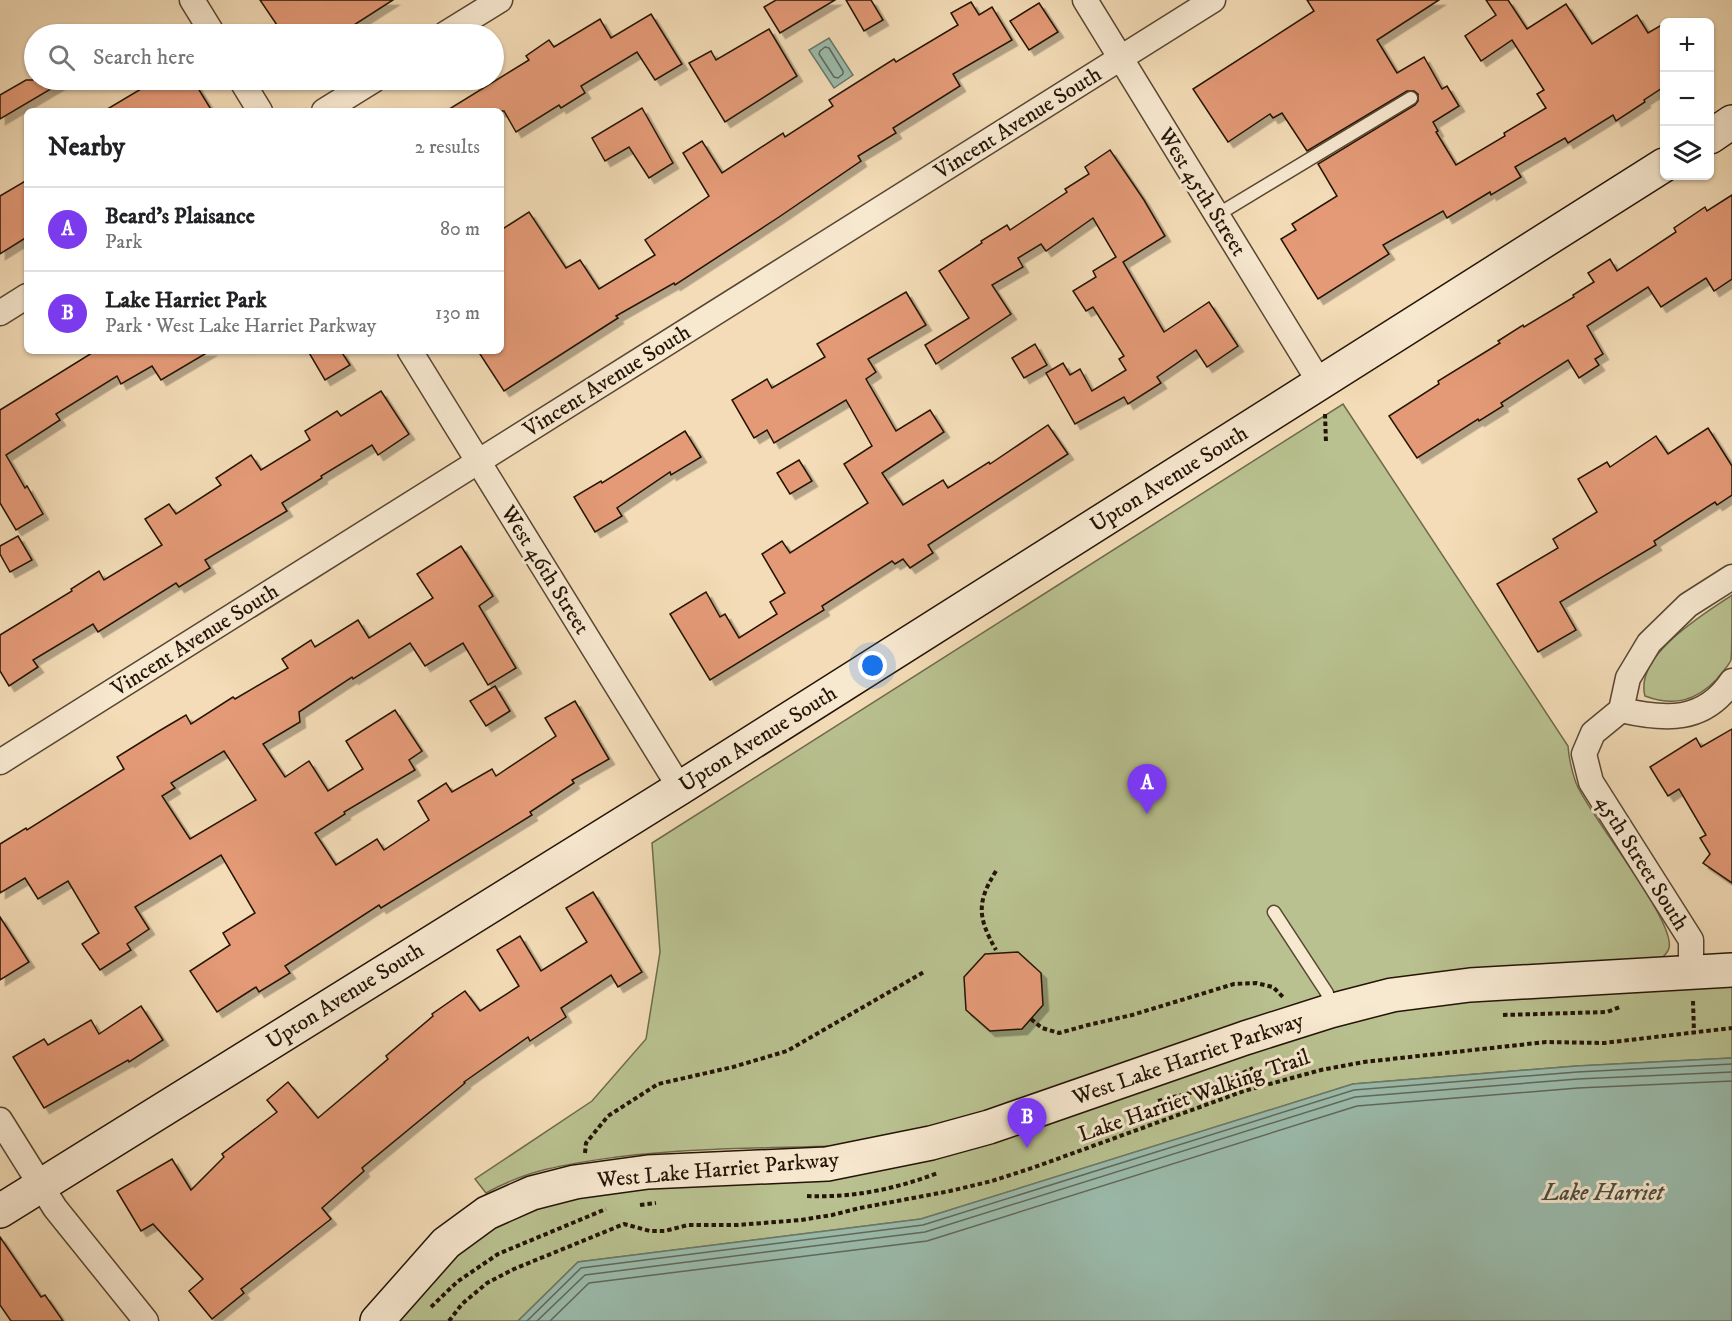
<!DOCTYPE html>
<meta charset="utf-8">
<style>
:root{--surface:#fff;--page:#f6f6f6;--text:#202124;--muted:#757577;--line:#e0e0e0;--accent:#7c3aed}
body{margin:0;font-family:"IM FELL DW Pica",serif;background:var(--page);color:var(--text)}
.controls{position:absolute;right:18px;top:18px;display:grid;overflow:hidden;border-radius:9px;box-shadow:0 2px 4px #0004}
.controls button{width:54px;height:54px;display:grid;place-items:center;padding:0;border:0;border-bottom:2px solid var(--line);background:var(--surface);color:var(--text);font:30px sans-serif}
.you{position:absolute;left:873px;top:666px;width:21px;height:21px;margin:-15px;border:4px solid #fff;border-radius:50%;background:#1a73e8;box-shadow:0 0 0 9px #1a73e833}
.badge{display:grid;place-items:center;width:39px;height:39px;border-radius:50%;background:var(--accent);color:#fff;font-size:20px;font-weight:700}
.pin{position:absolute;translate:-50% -50px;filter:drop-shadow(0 2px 3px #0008)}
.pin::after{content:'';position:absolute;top:32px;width:21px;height:18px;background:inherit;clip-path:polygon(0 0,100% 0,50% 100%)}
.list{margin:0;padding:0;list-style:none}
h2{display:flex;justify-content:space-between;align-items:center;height:78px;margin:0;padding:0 24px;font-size:26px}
h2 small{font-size:20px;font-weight:400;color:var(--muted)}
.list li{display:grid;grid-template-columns:39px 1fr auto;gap:18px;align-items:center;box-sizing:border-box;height:84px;padding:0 24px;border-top:2px solid var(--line)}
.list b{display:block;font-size:22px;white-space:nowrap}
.list p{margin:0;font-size:20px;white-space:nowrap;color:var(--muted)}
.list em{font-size:20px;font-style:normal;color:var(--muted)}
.icon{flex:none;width:33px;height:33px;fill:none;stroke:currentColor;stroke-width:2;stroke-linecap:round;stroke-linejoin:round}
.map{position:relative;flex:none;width:1732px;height:1321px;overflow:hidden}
.search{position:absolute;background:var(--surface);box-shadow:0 2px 4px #0004;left:24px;top:24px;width:480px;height:66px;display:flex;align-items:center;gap:15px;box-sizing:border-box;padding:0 21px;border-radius:33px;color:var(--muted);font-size:22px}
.panel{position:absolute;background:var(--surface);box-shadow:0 2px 4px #0004;left:24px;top:108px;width:480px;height:246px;border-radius:9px}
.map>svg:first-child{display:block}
.green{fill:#b9c190;stroke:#6e6a4b;stroke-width:1.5}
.water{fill:#9bbcad;stroke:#6b796a;stroke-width:1.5}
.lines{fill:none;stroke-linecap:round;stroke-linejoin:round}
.shore{stroke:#60685a;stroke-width:1.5}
.building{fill:#e49a77;stroke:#241406;stroke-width:1.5;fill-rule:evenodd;filter:url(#shadow)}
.lane-casing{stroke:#584632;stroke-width:15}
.street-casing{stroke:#584632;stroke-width:27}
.secondary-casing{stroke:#241406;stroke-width:36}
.path{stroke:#241406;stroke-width:4;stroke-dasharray:4.5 3;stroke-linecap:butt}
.lane{stroke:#f7e8d0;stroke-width:12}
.street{stroke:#f7e8d0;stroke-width:24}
.secondary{stroke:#f7e8d0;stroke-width:33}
.labels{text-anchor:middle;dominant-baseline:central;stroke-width:6;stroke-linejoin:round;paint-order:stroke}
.street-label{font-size:22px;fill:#241406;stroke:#f7e8d0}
.water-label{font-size:24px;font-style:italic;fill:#4e4f40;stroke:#f7e8d0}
</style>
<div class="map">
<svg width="1732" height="1321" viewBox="0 0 1732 1321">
<defs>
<filter id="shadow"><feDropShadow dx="5.5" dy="5.5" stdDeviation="0" flood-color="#0004"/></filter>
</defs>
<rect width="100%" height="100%" fill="#f3dcb7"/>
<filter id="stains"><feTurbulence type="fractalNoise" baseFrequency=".00333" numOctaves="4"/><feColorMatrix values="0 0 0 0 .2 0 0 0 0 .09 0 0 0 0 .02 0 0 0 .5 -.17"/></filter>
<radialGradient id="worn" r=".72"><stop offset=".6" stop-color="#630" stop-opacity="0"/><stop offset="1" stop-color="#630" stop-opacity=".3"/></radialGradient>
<g class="green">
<path d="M1343,404l225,342c1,12 4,26 8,37 12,31 100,138 93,165 -1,5 -7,10 -11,14l-190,13 -587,169c-88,5 -177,2 -264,13 -49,7 -88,12 -131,36l-11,-14 117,-78 54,-62 14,-87 -8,-109z"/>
<path d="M1732,595c0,11 0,58 -1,65 -3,7 -10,13 -14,19 -21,22 -43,28 -72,17 -11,-41 59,-82 87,-101z"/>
<path d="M1732,970v88l-155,8 -224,18 -432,135 -343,43 -60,59h-126l63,-70 77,-58 267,-27 509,-148z"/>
</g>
<g class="water">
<path d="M829,38l24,37 -19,13 -25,-38z"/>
<path d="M1732,1058v263h-1214l60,-59 343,-43 432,-135 224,-18z"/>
</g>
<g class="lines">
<g class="shore">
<path d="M825,47l4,1 14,23v3l-5,4 -4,-1 -15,-23 1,-3z"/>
<path d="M527,1321l54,-53 342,-43 431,-135 223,-18 155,-8"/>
<path d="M537,1321l48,-46 340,-43 430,-135 223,-18 154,-7"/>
<path d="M550,1321l39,-38 338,-42 430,-135 221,-18 154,-7"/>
</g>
</g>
<g class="building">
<path d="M260,0h133l-53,34h-57z"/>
<path d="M776,0h59l-55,33 -16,-26z"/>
<path d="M846,0h25l12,20 -19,11z"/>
<path d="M1307,0h132l-62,40 20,33 27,-16 18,32 5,-3 12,20 -26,16 5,9 -2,1 20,33 49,-29 -1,-3 42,-25 -9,-14 7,-4 -32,-50 -31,21 -16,-25 31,-21 -10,-15h22l19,29 39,-25 26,40 45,-29 11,18 17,-10v63l-21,14 1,2 -29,19 -3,-6 -45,28 -3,-5 -50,29 6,10 -30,18 -1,-3 -43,26 -4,-7 -60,34 6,9 -71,45 -37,-60 15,-9 -4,-6 45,-28 -19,-32 97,-59 3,-4v-7l-4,-3h-7l-100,60 -25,-38 -9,5 -3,-4 -42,28 -35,-53 121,-78z"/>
<path d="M971,2l8,13 13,-8 20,33 -59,34 7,12 -67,42 3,5 -38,23 3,5 -82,56 -104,68 -1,-2 -58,33 2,2 -114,73 -26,-40h23v-121l28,-18 37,56 14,-8 19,29 56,-34 -10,-15 64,-44 -26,-43 19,-12 20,32 61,-40 2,4 48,-31 -4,-6 65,-41 2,3 62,-37 -7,-12z"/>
<path d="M1039,3l19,29 -29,18 -19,-29z"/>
<path d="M651,14l31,50 -27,16 -18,-28 -56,34 4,7 -24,15 -2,-3 -43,27 -12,-21h-58l83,-51 -3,-4 23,-16 5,7 46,-28 11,19z"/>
<path d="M769,29l28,47 -72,46 -36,-59 22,-12 5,9z"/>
<path d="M26,80h40l-66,39v-24z"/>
<path d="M156,80h37l19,31h-108z"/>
<path d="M642,108l31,55 -24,15 -20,-31 -24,14 -13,-23z"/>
<path d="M1110,150l34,50 21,36 -42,26 41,70 45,-30 29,44 -31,21 -11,-17 -39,27 4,6 -33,21 -4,-7 -49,27 -29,-51 17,-10 7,12 10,-6 12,22 34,-21 -7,-11 5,-3 -31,-49 -7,4 -13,-20 23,-14 -3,-6 23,-14 -23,-39 -47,33 -5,-7 -23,14 5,9 -31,18 19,29 -75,50 -11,-19 44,-27 -30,-47 43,-28 -1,-2 26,-16 3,5 57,-38 -2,-3 24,-15 -4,-7z"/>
<path d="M27,180v57l-27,17v-58z"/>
<path d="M1732,195v84l-18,12 -8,-13 -45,29 -13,-20 -61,39 16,28 -8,5 4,6 -20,13 -11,-18 -67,43 2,3 -24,15 -1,-2 -61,39 -28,-42 50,-32 -1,-3 62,-38 -2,-2 25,-16 1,2 50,-30 -1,-2 21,-13 -6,-9 22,-14 7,12 59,-39 -2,-4 31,-21 2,4z"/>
<path d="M906,292l20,33 -58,34 8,13 -10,7 30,52 34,-21 14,22 -62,41 21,32 40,-25 5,8 41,-26 1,2 58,-39 20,29 -140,91 5,8 -23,15 -7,-9 -8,5 -3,-3 -70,45 2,4 -114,70 -40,-66 36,-22 14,25 5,-3 14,24 38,-24 -7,-12 15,-9 -23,-39 20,-13 8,12 78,-50 -24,-39 28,-18 -26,-46 -72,43 -7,-13 -13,8 -22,-38 35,-21 5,9 53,-31 -8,-13z"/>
<path d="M1035,344l12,21 -23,13 -12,-20z"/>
<path d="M95,351h115l-49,29 -9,-14 -31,18 -4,-8 -61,38 4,6 -54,35 19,33 2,-2 16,28 -27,16 -16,-27v-93z"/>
<path d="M308,351h33l9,14 -25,15z"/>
<path d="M381,391l28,43 -31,21 -6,-10 -51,31 1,2 -40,25 5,8 -82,49 5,8 -31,19 -3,-4 -78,49 -5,-8 -60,36 5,7 -29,19 -9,-15v-36l72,-44 -1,-2 28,-18 5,9 58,-35 -17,-26 24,-15 7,10 45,-29 -5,-7 35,-23 10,15 49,-30 -5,-9 32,-20 4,5z"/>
<path d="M1708,428l24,38v29l-15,10 -2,-3 -61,39 2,4 -96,57 16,28 -38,22 -41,-68 61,-36 -5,-9 44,-27 -19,-33 29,-17 3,5 46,-31 12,18z"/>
<path d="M685,431l16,26 -30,18 -1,-3 -53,36 5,8 -27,16 -21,-35 27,-16 1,2z"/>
<path d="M799,460l13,21 -22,13 -13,-21z"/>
<path d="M18,536l14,24 -22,12 -10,-18v-8z"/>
<path d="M461,546l32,50 -14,10 37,62 -28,17 -25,-42 -38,23 -15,-23 -57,36 -1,-2 -53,35 1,10 -37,22 22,33 24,-16 19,30 35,-22 -17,-28 49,-31 27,41 -13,9 6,10 -71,42 1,2 -30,19 21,32 41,-26 7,11 45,-30 -11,-19 28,-18 6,9 40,-23 4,7 60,-40 -11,-18 30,-17 34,58 -37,21 2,3 -44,29 2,3 -151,93 -2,-3 -94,61 5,7 -31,19 -3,-5 -39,25 -27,-41 40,-26 -7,-12 32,-20 -34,-58 -86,52 14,22 -22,15 4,6 -31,20 -18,-26 17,-11 -31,-52 -30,18 -13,-21 -25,15v-49l26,-16 1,2 97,-61 -7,-12 42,-26 27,-16 5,9 42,-27 2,2 53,-31 -6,-9 29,-19 4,7 43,-27 11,18 64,-40 -16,-24zM224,751l32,49 -66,39 -28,-43 13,-8 -4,-5z"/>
<path d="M495,686l15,25 -24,15 -16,-25z"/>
<path d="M1732,729v154l-29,-20 7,-9 -10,-16 6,-3 -27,-46 -11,7 -18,-29 46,-29 5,9z"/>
<path d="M593,892l49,80 -24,15 -7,-12 -50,33 5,9 -36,24 -2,-4 -64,45 1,1 -103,85 2,3 -42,37 9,11 -90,70 3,4 -32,26 -23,-28 14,-12 -50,-55 -12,7 -24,-40 55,-32 19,31 33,-33 -2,-3 55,-42 -10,-12 21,-18 30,36 70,-59 -2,-3 47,-40 -1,-2 33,-23 15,20 39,-25 -22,-36 23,-14 21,35 46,-29 -21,-34z"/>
<path d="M0,917l29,45 -29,18z"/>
<path d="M1018,952l23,21 2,32 -21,24 -32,2 -24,-21 -2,-33 21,-23z"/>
<path d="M141,1006l22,34 -34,22 -1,-2 -84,48 -31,-51 31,-18 4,6 43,-25 8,14z"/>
<path d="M0,1237l41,60 4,-2 18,26h-52l-11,-16z"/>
</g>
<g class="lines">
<g class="lane-casing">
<g id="lane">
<path d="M1217,215l194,-117"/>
<path d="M1274,912l53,81 3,16"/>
</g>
</g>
<g class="street-casing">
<g id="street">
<path d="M192,0l21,34"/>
<path d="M1085,0l235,383"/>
<path d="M445,34l55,-34"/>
<path d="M241,80l19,31"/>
<path d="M324,111l50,-31"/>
<path d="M0,313l27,-17"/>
<path d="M410,351l270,437"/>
<path d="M1621,710c44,10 83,13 111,-29"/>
<path d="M0,762l1213,-762"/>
<path d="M1691,973v-33l-100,-158 -7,-28 9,-21 28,-23 7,-32 21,-35 39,-38 44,-28"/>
<path d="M0,1120l55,88 91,113"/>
</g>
</g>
<g class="secondary-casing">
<g id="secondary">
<path d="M1710,137l22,-15"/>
<path d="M0,1211l680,-423 984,-623"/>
<path d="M377,1321l69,-78 41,-30 45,-20 43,-11 73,-10 179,-8 104,-21 58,-16 256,-89 85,-27 62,-16 78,-10 262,-15"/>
</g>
</g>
<g class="path">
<path d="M1325,414l1,29"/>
<path d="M996,871c-20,32 -18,47 0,79"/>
<path d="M1693,1001l1,32"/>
<path d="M1503,1015l104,-3 13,-5"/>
<path d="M1031,1019l11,9 17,5 29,-8 44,-10 102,-31 22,-1 17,4 10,10"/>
<path d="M1158,1101l55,-14 40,-19"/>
<path d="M585,1153l1,-10 22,-27 50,-32 75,-17 54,-16 137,-79"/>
<path d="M807,1196c46,2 88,-7 131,-23"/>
<path d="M640,1205l16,-2"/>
<path d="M431,1307l26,-25 41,-28 108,-45"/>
<path d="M449,1321l13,-17 25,-21 27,-14 110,-45 26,7h15l23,-6h49l64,-5 31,-5 28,-7 90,-17 42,-10 43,-14 209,-76 77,-21 43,-8 182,-20 58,1 128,-15"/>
</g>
<use href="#lane" class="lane"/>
<use href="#street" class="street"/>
<use href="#secondary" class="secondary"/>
</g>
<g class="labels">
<g class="street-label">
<text transform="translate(1018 123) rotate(-32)">Vincent Avenue South</text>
<text transform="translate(1202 192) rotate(58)">West 45th Street</text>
<text transform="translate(607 381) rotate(-32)">Vincent Avenue South</text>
<text transform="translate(1169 479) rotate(-32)">Upton Avenue South</text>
<text transform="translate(545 570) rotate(58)">West 46th Street</text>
<text transform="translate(195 640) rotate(-32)">Vincent Avenue South</text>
<text transform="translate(758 739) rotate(-32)">Upton Avenue South</text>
<text transform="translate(1642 863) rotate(58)">45th Street South</text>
<text transform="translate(345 996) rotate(-32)">Upton Avenue South</text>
<text transform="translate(1188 1059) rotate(-19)">West Lake Harriet Parkway</text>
<text transform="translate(1194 1096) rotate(-19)">Lake Harriet Walking Trail</text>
<text transform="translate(718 1170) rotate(-5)">West Lake Harriet Parkway</text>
</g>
<g class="water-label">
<text x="1603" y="1193">Lake Harriet</text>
</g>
</g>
<rect width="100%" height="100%" filter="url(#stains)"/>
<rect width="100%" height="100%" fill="url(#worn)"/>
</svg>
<div class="controls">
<button>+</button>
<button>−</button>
<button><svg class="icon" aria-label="layers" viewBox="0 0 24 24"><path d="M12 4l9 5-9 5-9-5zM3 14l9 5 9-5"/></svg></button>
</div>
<div class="you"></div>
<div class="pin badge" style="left:1147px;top:814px">A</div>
<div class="pin badge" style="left:1027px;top:1148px">B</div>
<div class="search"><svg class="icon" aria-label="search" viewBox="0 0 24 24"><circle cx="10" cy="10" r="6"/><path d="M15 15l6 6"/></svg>Search here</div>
<section class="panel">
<h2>Nearby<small>2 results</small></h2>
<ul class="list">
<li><span class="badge">A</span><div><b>Beard's Plaisance</b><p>Park</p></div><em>80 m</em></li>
<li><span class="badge">B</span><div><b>Lake Harriet Park</b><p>Park · West Lake Harriet Parkway</p></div><em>130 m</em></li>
</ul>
</section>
</div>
